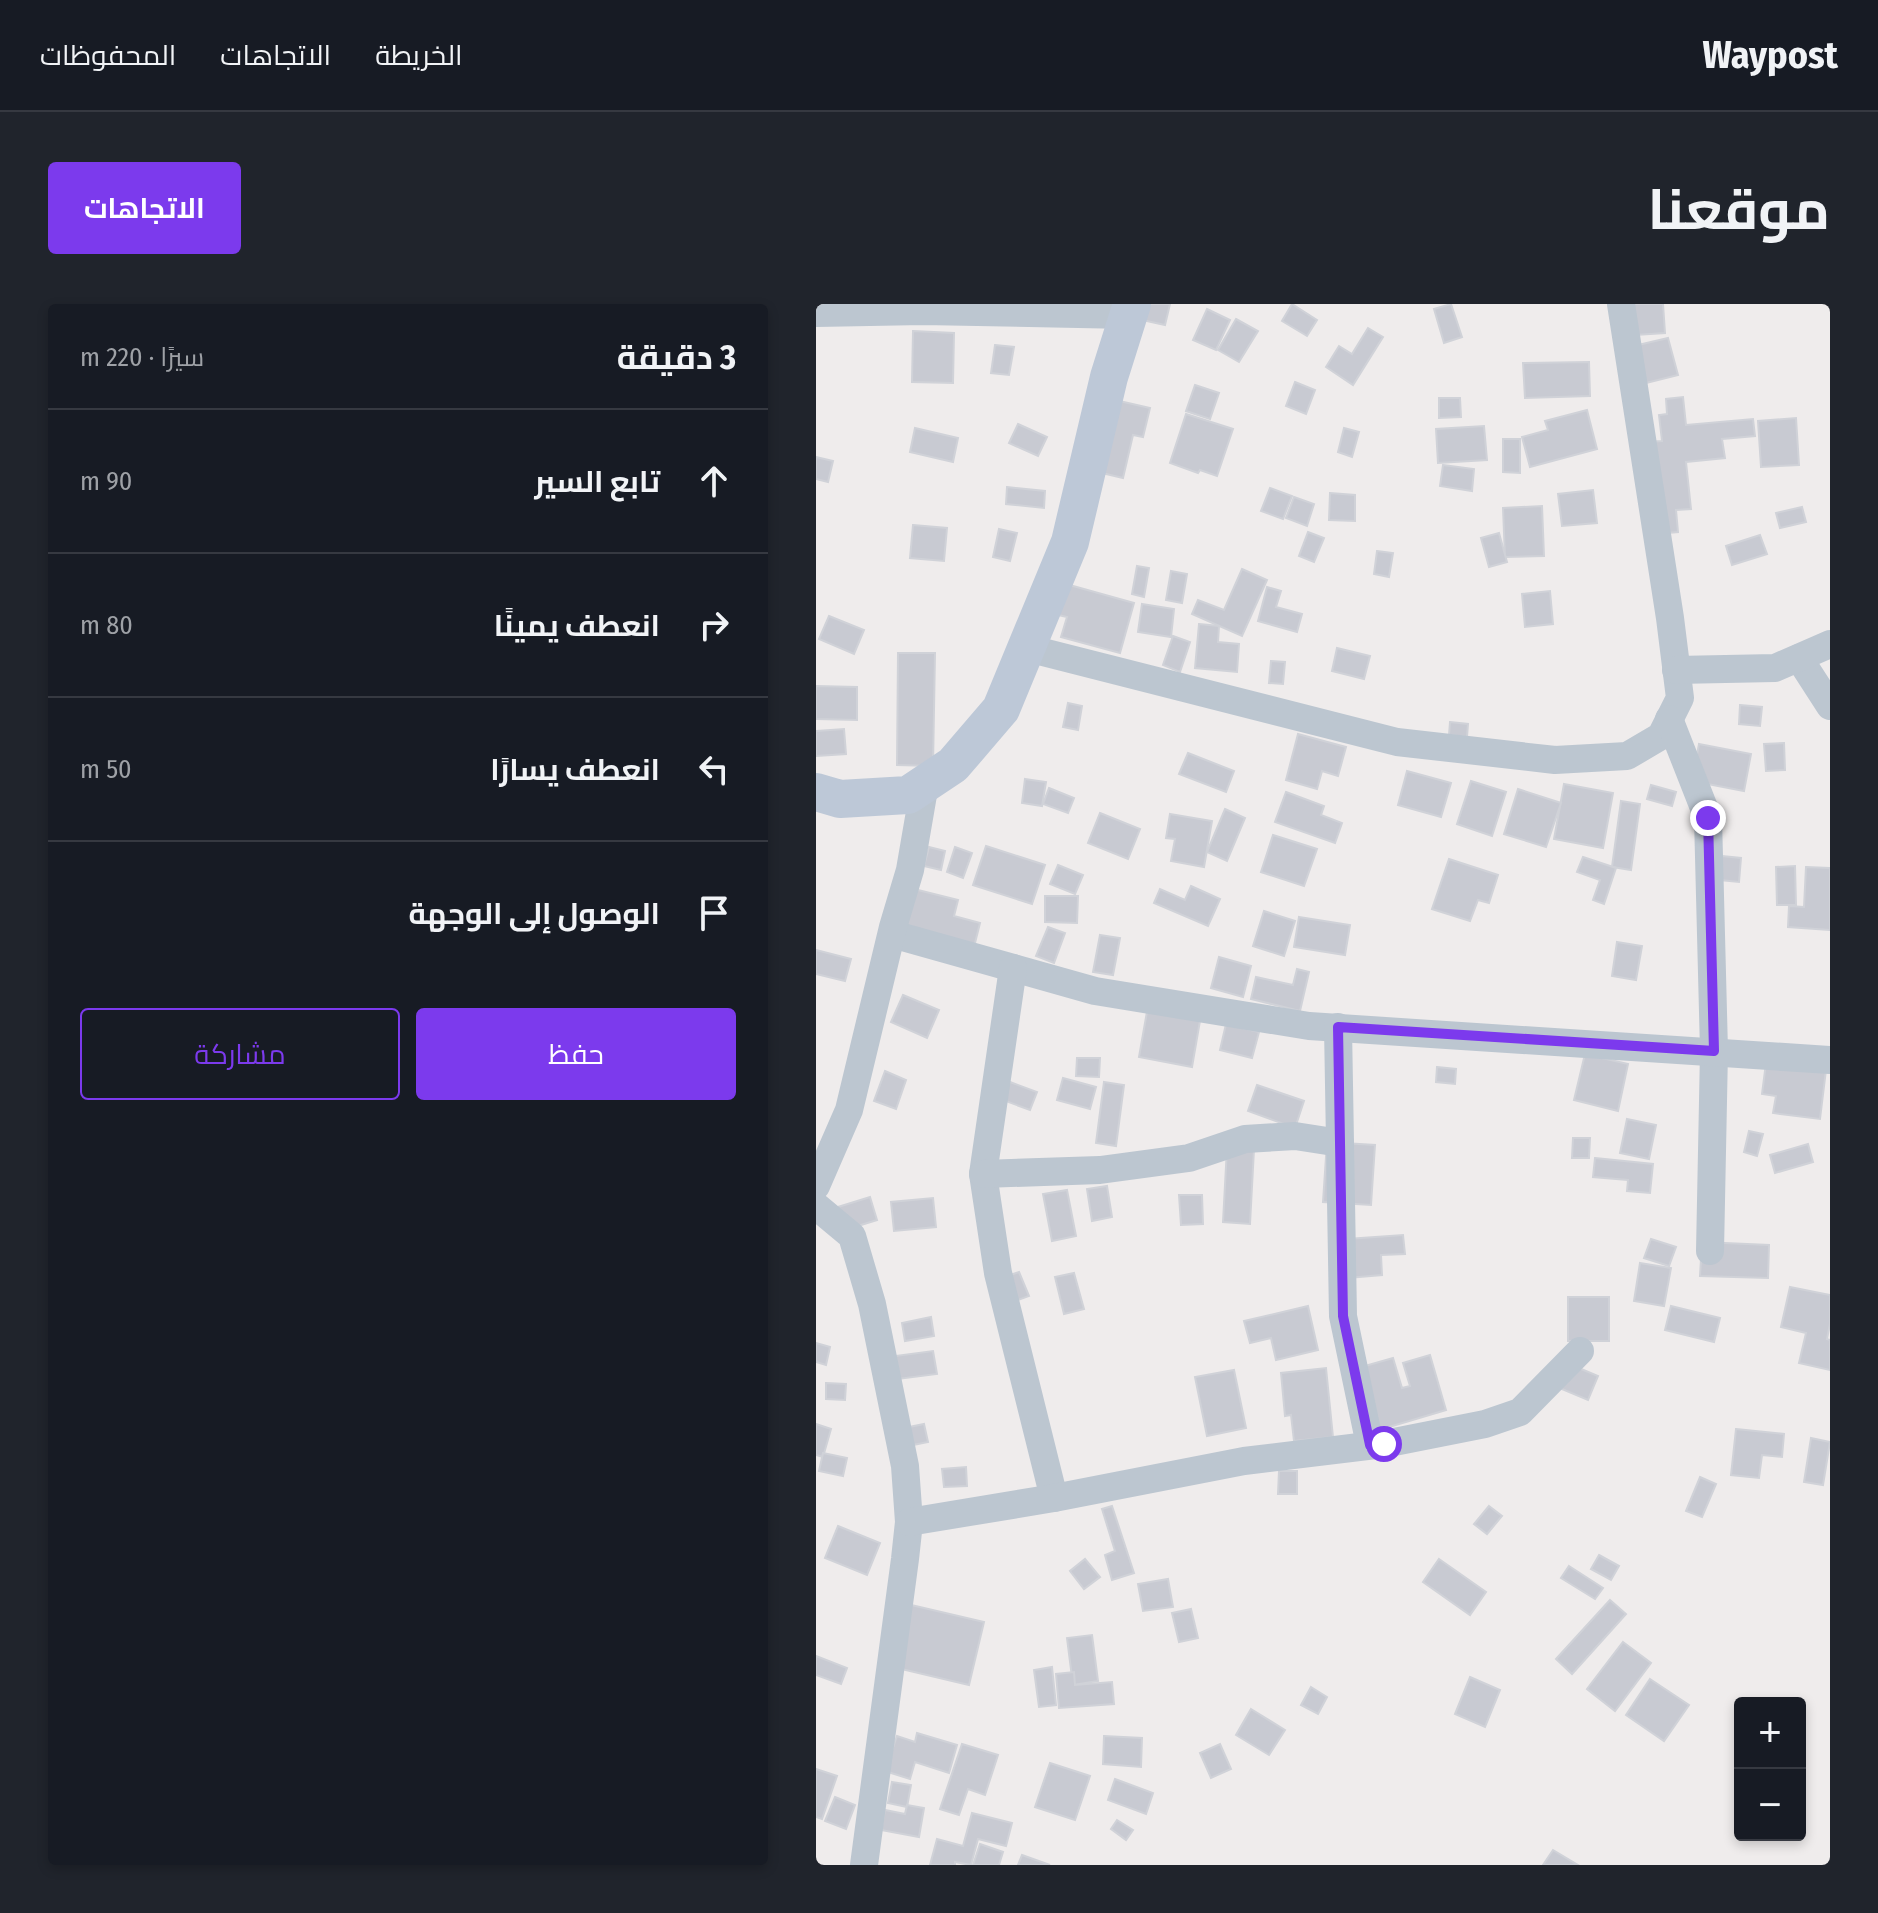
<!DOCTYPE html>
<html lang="ar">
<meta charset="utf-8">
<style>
:root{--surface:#171b24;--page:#20242c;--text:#f1f3f6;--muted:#9ea1a6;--line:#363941;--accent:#7c3aed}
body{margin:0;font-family:"Fira Sans Condensed",Cairo,sans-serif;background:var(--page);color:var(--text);direction:rtl}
.controls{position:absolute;right:24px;bottom:24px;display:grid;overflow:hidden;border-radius:8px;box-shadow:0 4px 12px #0003}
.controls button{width:72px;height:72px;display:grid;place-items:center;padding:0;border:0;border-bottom:2px solid var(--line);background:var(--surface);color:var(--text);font:40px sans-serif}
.stop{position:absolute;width:24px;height:24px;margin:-18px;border:6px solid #7c3aed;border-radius:50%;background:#fff}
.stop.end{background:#7c3aed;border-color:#fff;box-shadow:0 2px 8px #0008}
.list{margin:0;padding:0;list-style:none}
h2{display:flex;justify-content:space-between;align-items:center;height:104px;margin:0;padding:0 32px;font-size:34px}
h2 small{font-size:26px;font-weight:400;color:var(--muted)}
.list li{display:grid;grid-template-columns:52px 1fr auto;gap:24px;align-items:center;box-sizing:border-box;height:144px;padding:0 32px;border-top:2px solid var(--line)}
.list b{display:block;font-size:30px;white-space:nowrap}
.list em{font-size:26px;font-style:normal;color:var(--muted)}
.actions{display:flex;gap:16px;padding:24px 32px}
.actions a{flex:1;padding:18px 0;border:2px solid var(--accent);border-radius:8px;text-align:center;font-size:28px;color:var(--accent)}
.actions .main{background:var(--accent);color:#fff}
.icon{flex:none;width:44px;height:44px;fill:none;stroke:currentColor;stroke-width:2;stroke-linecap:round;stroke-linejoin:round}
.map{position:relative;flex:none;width:1014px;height:1561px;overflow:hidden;direction:ltr;border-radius:8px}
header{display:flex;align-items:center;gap:48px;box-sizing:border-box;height:112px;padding:0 40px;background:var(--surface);border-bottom:2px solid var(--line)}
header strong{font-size:38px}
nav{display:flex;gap:44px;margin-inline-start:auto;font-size:28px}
.intro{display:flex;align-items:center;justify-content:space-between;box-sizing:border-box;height:192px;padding:0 48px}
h1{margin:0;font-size:56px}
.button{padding:20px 36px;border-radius:8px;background:var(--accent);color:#fff;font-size:28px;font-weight:700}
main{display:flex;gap:48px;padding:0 48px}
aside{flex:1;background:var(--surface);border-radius:8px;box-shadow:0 4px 12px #0003}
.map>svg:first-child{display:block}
.building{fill:#c8cad2;stroke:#d0d2d8;stroke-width:2}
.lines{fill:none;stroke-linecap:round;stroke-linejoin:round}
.street{stroke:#bcc6d0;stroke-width:28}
.secondary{stroke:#bdc8d7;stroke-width:38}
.route{stroke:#7c3aed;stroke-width:10}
</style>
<header>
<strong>Waypost</strong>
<nav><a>الخريطة</a><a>الاتجاهات</a><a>المحفوظات</a></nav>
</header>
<div class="intro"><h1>موقعنا</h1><a class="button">الاتجاهات</a></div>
<main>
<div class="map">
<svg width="1014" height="1561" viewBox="0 0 1014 1561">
<rect width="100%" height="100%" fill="#efecec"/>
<g class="building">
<path d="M319,0h35l-5,21 -32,-7z"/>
<path d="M476,0l25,16 -10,16 -25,-15z"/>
<path d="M635,0l11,33 -18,6 -10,-34z"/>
<path d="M800,0h47l2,29 -45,3z"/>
<path d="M391,5l23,11 -14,30 -23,-10z"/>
<path d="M420,15l22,12 -19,31 -21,-12z"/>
<path d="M552,24l15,9 -30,48 -27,-18 13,-21 13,8z"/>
<path d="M97,27l41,2 -1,50 -41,-1z"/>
<path d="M852,34l10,37 -48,12 -9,-38z"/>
<path d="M179,41l19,2 -5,28 -18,-2z"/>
<path d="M773,58l1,34 -65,2 -2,-35z"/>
<path d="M479,78l20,8 -9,24 -20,-8z"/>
<path d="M379,81l24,8 -9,26 -24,-8z"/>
<path d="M286,93l48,11 -7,29 -10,-2 -10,43 -38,-9z"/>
<path d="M867,93l3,28 67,-6 2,17 -33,3 3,19 -39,4 5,47 -15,1 2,22 -21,2 -10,-92 15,-1 -3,-26 8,-1 -1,-15z"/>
<path d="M623,94h21l1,19 -22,1z"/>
<path d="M771,106l10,39 -67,18 -8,-30 26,-7 -3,-9z"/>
<path d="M370,110l47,15 -16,47 -17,-6 -2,3 -28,-10z"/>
<path d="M980,114l3,47 -38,2 -3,-46z"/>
<path d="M202,120l29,13 -9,19 -29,-13z"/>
<path d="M668,122l3,34 -49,3 -2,-34z"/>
<path d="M99,124l43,10 -5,24 -43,-10z"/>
<path d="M528,124l15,4 -7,25 -14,-5z"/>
<path d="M687,135h17v34l-17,-1z"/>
<path d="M0,153l17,4 -5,21 -12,-3z"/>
<path d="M627,161l31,4 -2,22 -32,-5z"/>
<path d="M191,183l38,4 -1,17 -38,-4z"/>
<path d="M454,184l22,8 -9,23 -22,-8z"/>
<path d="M777,186l4,33 -35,3 -4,-32z"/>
<path d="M514,189l25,2v26l-26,-1z"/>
<path d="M478,193l20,7 -7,22 -21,-8z"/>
<path d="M726,202l2,50 -39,1 -2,-49z"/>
<path d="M986,203l4,15 -26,6 -4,-15z"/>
<path d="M97,221l34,3 -3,33 -34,-3z"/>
<path d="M183,225l18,4 -7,28 -17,-4z"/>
<path d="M492,228l16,6 -10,24 -15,-6z"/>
<path d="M683,229l8,29 -18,5 -8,-29z"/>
<path d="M944,231l7,19 -35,11 -6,-19z"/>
<path d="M561,247l16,2 -4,24 -15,-3z"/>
<path d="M321,262l12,2 -5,29 -12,-3z"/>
<path d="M426,265l25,11 -25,56 -50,-22 6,-14 26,10z"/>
<path d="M355,267l16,3 -5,29 -16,-3z"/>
<path d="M250,280l68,19 -14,50 -59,-16 6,-20 -9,-2z"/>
<path d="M451,283l14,4 -5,16 26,7 -5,18 -39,-11z"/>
<path d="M734,287l3,33 -28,3 -3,-33z"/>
<path d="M326,300l32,5 -3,28 -33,-5z"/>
<path d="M13,312l35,14 -10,24 -35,-15z"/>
<path d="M383,320l20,2 -1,16 21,2 -2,28 -42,-4z"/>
<path d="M357,332l17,6 -10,30 -17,-7z"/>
<path d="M521,344l33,8 -6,23 -32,-8z"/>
<path d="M82,349h37l-2,113 -36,-1z"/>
<path d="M455,357l14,1 -2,22 -14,-1z"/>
<path d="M0,382l41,1v33l-41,-1z"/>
<path d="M252,399l14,3 -4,24 -15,-3z"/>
<path d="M924,401l22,2 -2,19 -21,-2z"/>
<path d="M634,418l18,2 -1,13 -18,-2z"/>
<path d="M28,425l2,25 -30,2v-25z"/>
<path d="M482,430l48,13 -8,29 -16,-5 -5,18 -31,-9z"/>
<path d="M968,439l1,27 -19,1 -2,-27z"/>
<path d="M883,440l52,10 -7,37 -52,-10z"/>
<path d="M372,449l46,18 -8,21 -47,-18z"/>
<path d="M591,467l44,12 -10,34 -43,-12z"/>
<path d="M209,475l21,3 -4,24 -20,-3z"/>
<path d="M655,477l35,11 -14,44 -35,-12z"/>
<path d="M748,480l49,9 -10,55 -49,-9z"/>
<path d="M835,481l25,7 -4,14 -25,-7z"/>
<path d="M233,484l25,10 -6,15 -25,-9z"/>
<path d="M702,485l43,14 -15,44 -42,-13z"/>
<path d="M470,488l38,14 -3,9 21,8 -7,20 -60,-21z"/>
<path d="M805,497l19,3 -9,66 -19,-3z"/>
<path d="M409,505l20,9 -18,43 -20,-9z"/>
<path d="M284,509l40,16 -12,30 -40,-16z"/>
<path d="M354,510l42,7 -8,46 -33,-6 4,-22 -9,-1z"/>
<path d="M457,531l44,14 -13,37 -43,-14z"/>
<path d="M170,542l59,19 -13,39 -59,-19z"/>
<path d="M113,543l16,4 -4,19 -17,-4z"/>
<path d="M139,543l17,6 -9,25 -16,-6z"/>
<path d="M906,552l19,2 -2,24 -19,-2z"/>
<path d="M767,553l33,11 -12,36 -11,-4 7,-20 -23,-8z"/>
<path d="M633,555l49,16 -9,28 -11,-3 -8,21 -38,-12z"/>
<path d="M242,561l25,10 -8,19 -25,-10z"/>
<path d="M979,562l1,39h-19l-1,-38z"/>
<path d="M990,563l24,1v62l-42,-3 1,-21 15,1z"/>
<path d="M375,582l29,13 -12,27 -54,-23 6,-14 25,11z"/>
<path d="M98,585l44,11 -4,16 26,7 -6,24 -70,-18z"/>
<path d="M229,592h33l-1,27 -32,-1z"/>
<path d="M448,607l31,10 -11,35 -31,-10z"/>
<path d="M483,613l51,8 -5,30 -51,-8z"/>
<path d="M232,623l17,6 -11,30 -18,-7z"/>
<path d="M284,631l20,3 -7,37 -20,-3z"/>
<path d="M801,638l25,4 -6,34 -24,-4z"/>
<path d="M0,646l35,9 -6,22 -29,-7z"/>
<path d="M403,653l32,9 -8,31 -32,-9z"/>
<path d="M481,665l12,3 -9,39 -49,-12 5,-22 37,8z"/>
<path d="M87,691l36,15 -12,28 -36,-16z"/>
<path d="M332,702l53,9 -9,52 -53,-10z"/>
<path d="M410,720l33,8 -7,26 -32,-8z"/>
<path d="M769,750l43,10 -10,47 -44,-11z"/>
<path d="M261,754h23l-1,19 -23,-1z"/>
<path d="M950,759l60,7 -6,49 -47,-6 3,-17 -14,-2z"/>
<path d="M621,763l19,2 -1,15 -19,-2z"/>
<path d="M69,767l21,9 -10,29 -22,-8z"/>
<path d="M247,774l33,9 -6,22 -33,-9z"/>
<path d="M194,778l27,10 -7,18 -27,-10z"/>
<path d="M288,778l20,3 -8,61 -20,-3z"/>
<path d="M441,781l47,16 -9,27 -47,-17z"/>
<path d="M811,815l29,6 -7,34 -29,-6z"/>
<path d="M933,827l14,3 -6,22 -13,-4z"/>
<path d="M757,834h17l-1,20h-17z"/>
<path d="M511,838l48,3 -4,60 -48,-3z"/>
<path d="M992,840l5,18 -38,11 -5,-18z"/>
<path d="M411,844l27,1 -4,75 -27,-2z"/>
<path d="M779,854l58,6 -3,29 -23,-2 1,-11 -35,-3z"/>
<path d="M291,882l5,31 -20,4 -5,-32z"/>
<path d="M251,886l9,46 -24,5 -9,-47z"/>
<path d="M363,891h23l1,29 -22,1z"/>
<path d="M54,893l7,23 -32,10 -7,-23z"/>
<path d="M117,894l3,29 -42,4 -3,-29z"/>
<path d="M587,931l2,19 -24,1 1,20 -46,4 -3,-39z"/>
<path d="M835,935l25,8 -7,19 -25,-8z"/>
<path d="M886,938l67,3 -1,33 -68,-2z"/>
<path d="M824,959l31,5 -7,38 -30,-5z"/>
<path d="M203,968l10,24 -22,8 -9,-25z"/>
<path d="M258,969l10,36 -20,5 -9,-37z"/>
<path d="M974,983l40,8v29l-3,15 3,1v30l-31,-7 7,-30 -25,-6z"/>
<rect x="752" y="993" width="41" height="44"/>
<path d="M492,1002l10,44 -42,10 -5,-22 -21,5 -6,-22z"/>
<path d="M855,1002l49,12 -6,24 -49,-12z"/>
<path d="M115,1013l3,19 -29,5 -3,-18z"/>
<path d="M0,1039l14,4 -4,18 -10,-3z"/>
<path d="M117,1047l4,23 -39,5 -3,-23z"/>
<path d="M614,1051l16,55 -77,23 -18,-63 42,-12 9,30 8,-2 -7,-23z"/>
<path d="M751,1059l31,13 -10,24 -31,-13z"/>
<path d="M510,1064l7,69 -39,4 -3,-26 -6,1 -4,-43z"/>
<path d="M418,1066l12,58 -39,8 -12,-59z"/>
<path d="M10,1079l20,1 -1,16 -19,-1z"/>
<path d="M0,1120l15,5 -8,28 -7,-2z"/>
<path d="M108,1120l4,18 -20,4 -4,-18z"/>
<path d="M920,1125l48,5 -2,23 -20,-2 -3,23 -28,-3z"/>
<path d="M995,1134l19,4 -7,43 -19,-3z"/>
<path d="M7,1149l24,5 -4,18 -24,-5z"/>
<path d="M150,1163l1,19 -23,1 -2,-18z"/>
<path d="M463,1167h18v23h-19z"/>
<path d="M884,1173l16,7 -14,33 -16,-6z"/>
<path d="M296,1202l22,67 -22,7 -7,-25 10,-4 -13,-42z"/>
<path d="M673,1202l13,10 -15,18 -13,-10z"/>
<path d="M22,1222l42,17 -13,32 -42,-17z"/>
<path d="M783,1251l20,11 -8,14 -20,-11z"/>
<path d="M269,1255l15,18 -16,12 -14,-18z"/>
<path d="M623,1255l47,33 -16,23 -47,-33z"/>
<path d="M753,1262l34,22 -8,11 -34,-21z"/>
<path d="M352,1275l5,28 -30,4 -5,-27z"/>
<path d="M794,1296l16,14 -54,60 -16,-15z"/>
<path d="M91,1300l77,18 -15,63 -76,-18z"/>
<path d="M375,1305l7,29 -19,4 -7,-29z"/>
<path d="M276,1331l6,46 -25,4 -6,-47z"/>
<path d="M807,1338l28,21 -36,48 -28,-22z"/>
<path d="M0,1352l31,12 -6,16 -25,-9z"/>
<path d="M236,1363l4,38 -17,2 -5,-37z"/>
<path d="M258,1368l1,13 37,-3 2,22 -55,4 -3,-34z"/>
<path d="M654,1373l30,13 -15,37 -30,-13z"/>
<path d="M834,1375l39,26 -25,36 -38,-26z"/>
<path d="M495,1383l16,10 -9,17 -17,-9z"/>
<path d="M435,1405l34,21 -16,25 -33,-20z"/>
<path d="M101,1429l40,12 -8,28 -34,-11 -5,17 -25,-8 12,-35 18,6z"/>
<path d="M288,1432l38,2 -1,29 -38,-3z"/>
<path d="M146,1440l36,11 -13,40 -17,-6 -9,26 -19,-6z"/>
<path d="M404,1440l11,25 -20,9 -11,-25z"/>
<path d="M234,1459l40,13 -15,44 -40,-13z"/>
<path d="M0,1465l21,7 -15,43 -6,-2z"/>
<path d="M299,1475l38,14 -7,21 -38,-14z"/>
<path d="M76,1478l19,3 -4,22 -19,-4z"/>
<path d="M19,1493l20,8 -9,24 -21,-8z"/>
<path d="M91,1501l17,3 -5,29 -38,-7 4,-20 20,4z"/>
<path d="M156,1509l40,10 -6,23 -28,-7 -7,26 -16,-3v3h-25l7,-26 26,7z"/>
<path d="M301,1516l16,10 -7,10 -15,-11z"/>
<path d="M164,1540l23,8 -4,13h-26z"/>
<path d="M737,1546l25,15h-35z"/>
<path d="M206,1551l28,10h-32z"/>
</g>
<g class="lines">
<g class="street">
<path d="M0,9l107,-2 205,4"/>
<path d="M211,344l370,94 158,18 72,-4 34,-20 19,-38 -10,-80 -49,-314"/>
<path d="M983,354l31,48"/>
<path d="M860,366l99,-2 55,-24"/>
<path d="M853,415l39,99 6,233 -4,200"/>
<path d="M76,630l203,57 214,35 521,34"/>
<path d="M197,664l-30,206 15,99 56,225"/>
<path d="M522,723l5,289 27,129"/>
<path d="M167,870l117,-4 89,-12 56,-19 50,-3 45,7"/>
<path d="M0,882l33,-76 44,-183 17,-57 15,-87"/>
<path d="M0,902l36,30 20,68 33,162 4,56 -4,37 -41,306"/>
<path d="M93,1218l145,-24 190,-37 140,-17 101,-20 35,-12 60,-61"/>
</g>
<path class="secondary" d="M0,488l24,7 68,-4 45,-30 48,-56 69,-167 39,-165 23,-73"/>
</g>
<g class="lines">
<path class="route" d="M568,1140l-14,1 -27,-129 -5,-289 376,24 -6,-233"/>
</g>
</svg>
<div class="controls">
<button>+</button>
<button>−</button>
</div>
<div class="stop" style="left:568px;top:1140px"></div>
<div class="stop end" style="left:892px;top:514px"></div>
</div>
<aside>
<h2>3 دقيقة<small>سيرًا · 220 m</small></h2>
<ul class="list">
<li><svg class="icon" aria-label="ahead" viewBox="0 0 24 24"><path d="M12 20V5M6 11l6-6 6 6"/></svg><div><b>تابع السير</b></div><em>90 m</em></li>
<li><svg class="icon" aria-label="right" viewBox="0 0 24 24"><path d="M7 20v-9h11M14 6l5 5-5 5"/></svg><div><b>انعطف يمينًا</b></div><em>80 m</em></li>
<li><svg class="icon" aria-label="left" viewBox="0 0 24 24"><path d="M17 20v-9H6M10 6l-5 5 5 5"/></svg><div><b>انعطف يسارًا</b></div><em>50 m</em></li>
<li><svg class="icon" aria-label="arrive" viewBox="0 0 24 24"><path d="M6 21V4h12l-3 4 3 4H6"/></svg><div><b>الوصول إلى الوجهة</b></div></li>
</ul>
<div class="actions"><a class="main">حفظ</a><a>مشاركة</a></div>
</aside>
</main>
